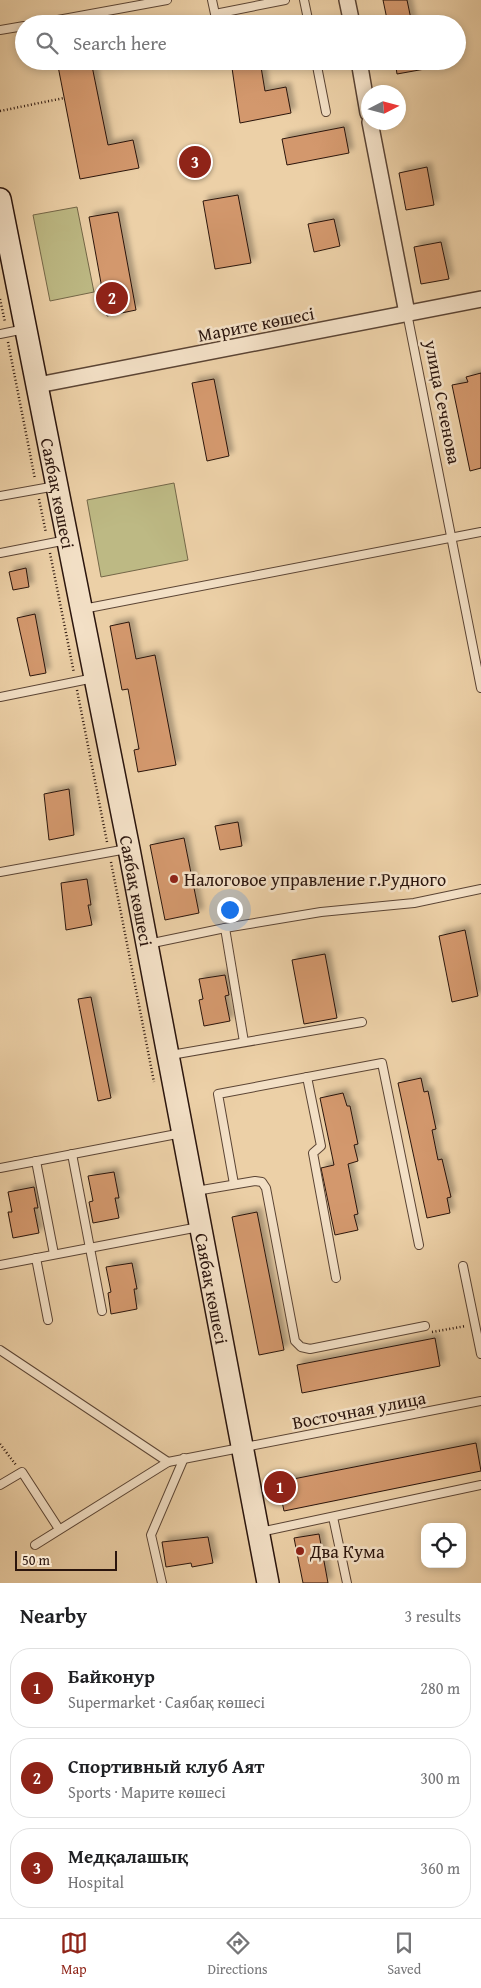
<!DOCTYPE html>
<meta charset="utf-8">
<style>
:root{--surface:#fff;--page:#f2f2f2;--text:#202124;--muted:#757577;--line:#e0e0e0;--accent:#8f2418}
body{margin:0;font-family:"Gentium Book Plus",serif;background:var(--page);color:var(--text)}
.controls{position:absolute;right:15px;bottom:15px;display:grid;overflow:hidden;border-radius:10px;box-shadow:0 2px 8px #0003}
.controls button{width:45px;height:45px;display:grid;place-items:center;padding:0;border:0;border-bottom:1px solid var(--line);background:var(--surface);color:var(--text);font:25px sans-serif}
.compass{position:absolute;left:361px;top:85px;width:45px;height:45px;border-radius:50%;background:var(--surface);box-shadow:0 2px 8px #0003;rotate:84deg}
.scale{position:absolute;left:15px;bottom:12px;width:102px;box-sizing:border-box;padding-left:5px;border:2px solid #2b150d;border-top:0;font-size:14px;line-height:18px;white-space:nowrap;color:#2b150d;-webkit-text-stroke:4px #f3e0c6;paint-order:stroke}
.you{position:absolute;left:229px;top:909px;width:18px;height:18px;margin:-12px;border:4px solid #fff;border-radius:50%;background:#1a73e8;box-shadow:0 0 0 8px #1a73e833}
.badge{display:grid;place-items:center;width:32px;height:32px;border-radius:50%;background:var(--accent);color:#fff;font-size:16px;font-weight:700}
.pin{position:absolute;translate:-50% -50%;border:2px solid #fff;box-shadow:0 1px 5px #0006}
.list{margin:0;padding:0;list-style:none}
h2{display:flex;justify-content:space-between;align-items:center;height:65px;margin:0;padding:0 20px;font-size:21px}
h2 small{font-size:16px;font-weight:400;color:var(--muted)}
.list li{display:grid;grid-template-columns:32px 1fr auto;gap:15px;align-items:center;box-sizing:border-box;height:80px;margin:0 10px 10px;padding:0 10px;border:1px solid var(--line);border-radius:20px}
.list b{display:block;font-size:19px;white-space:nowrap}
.list p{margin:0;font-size:16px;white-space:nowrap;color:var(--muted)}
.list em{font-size:16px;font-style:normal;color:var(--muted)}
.icon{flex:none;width:28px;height:28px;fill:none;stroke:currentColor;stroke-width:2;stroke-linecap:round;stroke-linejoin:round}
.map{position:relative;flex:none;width:481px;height:1583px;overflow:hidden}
.search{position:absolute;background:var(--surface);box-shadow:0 2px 8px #0003;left:15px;right:15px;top:15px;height:55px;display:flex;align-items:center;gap:12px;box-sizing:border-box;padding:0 18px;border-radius:28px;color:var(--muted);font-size:19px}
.sheet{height:335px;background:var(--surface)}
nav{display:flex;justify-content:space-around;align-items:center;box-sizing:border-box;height:70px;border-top:1px solid var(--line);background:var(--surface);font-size:14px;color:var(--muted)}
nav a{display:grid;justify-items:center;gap:2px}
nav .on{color:var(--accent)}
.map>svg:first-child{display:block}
.green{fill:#bdb984;stroke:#746748}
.building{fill:#d3986d;stroke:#2b150d;filter:url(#shadow)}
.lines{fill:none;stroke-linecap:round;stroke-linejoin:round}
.lane-casing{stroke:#5b4434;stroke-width:10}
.street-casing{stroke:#5b4434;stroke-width:18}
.secondary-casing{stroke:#2b150d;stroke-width:24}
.path{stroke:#2b150d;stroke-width:2.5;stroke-dasharray:1 2.5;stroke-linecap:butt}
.lane{stroke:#f3e0c6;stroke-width:8}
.street{stroke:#f3e0c6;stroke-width:15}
.secondary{stroke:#f3e0c6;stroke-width:21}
.poi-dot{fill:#8f2418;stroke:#f3e0c6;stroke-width:2}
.labels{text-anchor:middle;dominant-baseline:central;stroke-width:5;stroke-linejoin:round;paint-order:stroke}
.street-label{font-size:18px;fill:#2b150d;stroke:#f3e0c6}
.poi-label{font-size:18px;fill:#2b150d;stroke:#f3e0c6;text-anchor:start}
</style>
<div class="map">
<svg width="481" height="1583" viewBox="0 0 481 1583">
<defs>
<filter id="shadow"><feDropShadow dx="4.5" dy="-4.5" stdDeviation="2.5" flood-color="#0004"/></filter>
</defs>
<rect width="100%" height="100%" fill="#ecd0a7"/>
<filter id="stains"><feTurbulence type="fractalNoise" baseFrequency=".004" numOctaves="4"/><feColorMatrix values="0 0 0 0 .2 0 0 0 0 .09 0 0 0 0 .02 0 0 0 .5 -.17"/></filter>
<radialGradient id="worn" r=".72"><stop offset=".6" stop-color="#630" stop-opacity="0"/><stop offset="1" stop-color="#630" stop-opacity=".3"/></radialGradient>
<g class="green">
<path d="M77,207l17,85 -44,9 -17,-86z"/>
<path d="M174,483l14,77 -87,17 -14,-77z"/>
</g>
<g class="building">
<path d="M383,0h24l5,24h-24z"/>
<path d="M57,61h34l17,84 25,-5 6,28 -59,11z"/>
<path d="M231,61h29l5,30 21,-4 5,26 -51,10z"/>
<path d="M395,61h41v6l-39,7z"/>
<path d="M344,127l5,26 -62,12 -5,-26z"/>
<path d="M427,167l7,38 -28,5 -7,-37z"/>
<path d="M238,195l13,68 -36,6 -12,-68z"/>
<path d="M118,212l18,98 -29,6 -18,-99z"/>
<path d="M334,219l6,27 -26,6 -6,-28z"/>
<path d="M441,242l8,37 -28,5 -7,-37z"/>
<path d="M481,373v95l-11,3 -18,-86 16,-3 -2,-5z"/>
<path d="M214,379l15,77 -22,5 -15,-78z"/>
<path d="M26,568l3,19 -16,3 -4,-18z"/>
<path d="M35,614l11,59 -16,3 -13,-58z"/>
<path d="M129,622l7,37 19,-4 21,110 -38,7 -4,-22 5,-1 -11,-60 -6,1 -12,-64z"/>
<path d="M69,789l5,46 -25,5 -5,-46z"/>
<path d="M238,822l4,24 -22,4 -5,-24z"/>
<path d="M184,838l15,75 -34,7 -15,-75z"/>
<path d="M87,879l4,26h-3l4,20 -26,5 -5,-47z"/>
<path d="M465,930l13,66 -26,6 -13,-66z"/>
<path d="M325,954l12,64 -33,6 -12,-64z"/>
<path d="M225,975l4,20 -4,1 5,25 -26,5 -5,-26 4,-1 -4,-20z"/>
<path d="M91,997l20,101 -13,3 -20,-102z"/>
<path d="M421,1078l3,14 4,-1 8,38 -4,1 6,30 4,-1 9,38 -4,1 3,15 -23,5 -29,-135z"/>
<path d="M343,1093l4,13h3l8,38 -4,1 4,16 -10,3 10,50 -4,1 4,15 -23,5 -14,-67 13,-3 -14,-67z"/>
<path d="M114,1172l5,26h-4l4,20 -26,5 -4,-21 4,-1 -5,-25z"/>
<path d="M34,1187l4,21h-4l5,25 -26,5 -5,-26h4l-4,-20z"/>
<path d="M257,1212l27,138 -25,5 -27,-138z"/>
<path d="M132,1263l5,26h-3l3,20 -26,5 -3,-21 3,-1 -5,-25z"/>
<path d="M435,1338l5,28 -138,27 -5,-28z"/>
<path d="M476,1443l5,28 -197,40 -6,-29z"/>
<path d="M319,1534l9,49h-25l-9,-45z"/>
<path d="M208,1537l5,26 -21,4 -1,-4 -25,4 -4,-25z"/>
</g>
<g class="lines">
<g class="lane-casing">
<g id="lane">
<path d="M212,0l3,14 70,-14"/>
<path d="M304,0l5,24"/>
<path d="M36,24l131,-24"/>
<path d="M0,30l24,-4"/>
<path d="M316,61l10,51"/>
<path d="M407,313l74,375"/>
<path d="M0,334l25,-5"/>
<path d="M0,496l56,-10"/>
<path d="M0,553l67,-13"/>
<path d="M83,609l398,-77"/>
<path d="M0,697l94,-19"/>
<path d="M0,872l127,-23"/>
<path d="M225,928l19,114"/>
<path d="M148,944l77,-16 96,-16 93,-9 67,-14"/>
<path d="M171,1055l191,-33"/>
<path d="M307,1077l14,69 -8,7 23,125"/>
<path d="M72,1154l30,157"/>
<path d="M36,1161l18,93"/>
<path d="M0,1168l182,-35"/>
<path d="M234,1184l-16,-90 164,-31 37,182"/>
<path d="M196,1191l59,-10 7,1 4,6 29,153 6,6 9,2 115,-23"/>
<path d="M36,1258l12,62"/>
<path d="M0,1265l199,-38"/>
<path d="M463,1266l18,88"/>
<path d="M0,1350l168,112"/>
<path d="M0,1485l22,-13 37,57"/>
<path d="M333,1517l14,66"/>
<path d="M260,1532l221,-47"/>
<path d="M35,1545l133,-83 313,-61"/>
<path d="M162,1583l-11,-48 33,-77"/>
</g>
</g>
<g class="street-casing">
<g id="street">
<path d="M347,0l5,24"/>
<path d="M359,61l9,52"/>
<path d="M370,122l37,191"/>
<path d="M38,385l443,-86"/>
</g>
</g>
<g class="secondary-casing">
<g id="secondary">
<path id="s1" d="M0,199l129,650 139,734"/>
</g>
</g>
<g class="path">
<path d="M0,111l64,-13"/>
<path d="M0,299l5,23"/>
<path d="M8,342l27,137"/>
<path d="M39,499l7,34"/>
<path d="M50,553l24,120"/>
<path d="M77,690l30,152"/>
<path d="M111,862l43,220"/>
<path d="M432,1332l34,-6"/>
<path d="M0,1444l16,21"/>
</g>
<use href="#lane" class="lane"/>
<use href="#street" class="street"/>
<use href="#secondary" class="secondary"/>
</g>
<g class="poi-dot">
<circle cx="174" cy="879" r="5"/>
<circle cx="300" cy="1551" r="5"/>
</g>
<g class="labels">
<g class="street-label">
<text transform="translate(256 324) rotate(-11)">Марите көшесі</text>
<text transform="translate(443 402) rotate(79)">улица Сеченова</text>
<text stroke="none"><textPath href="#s1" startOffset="300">Саябақ көшесі</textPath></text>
<text stroke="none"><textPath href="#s1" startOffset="705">Саябақ көшесі</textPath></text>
<text stroke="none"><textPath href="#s1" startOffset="1110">Саябақ көшесі</textPath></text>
<text transform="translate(359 1410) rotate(-11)">Восточная улица</text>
</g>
<g class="poi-label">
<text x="184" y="879">Налоговое управление г.Рудного</text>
<text x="310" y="1551">Два Кума</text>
</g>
</g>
<rect width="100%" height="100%" filter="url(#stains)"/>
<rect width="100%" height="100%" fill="url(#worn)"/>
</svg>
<div class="controls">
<button><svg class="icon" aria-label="locate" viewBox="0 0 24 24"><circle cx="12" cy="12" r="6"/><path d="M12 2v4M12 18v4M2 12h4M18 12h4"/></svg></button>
</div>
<svg class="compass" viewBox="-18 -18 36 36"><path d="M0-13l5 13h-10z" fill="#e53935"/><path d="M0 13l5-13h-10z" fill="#757577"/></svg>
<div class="scale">50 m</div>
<div class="you"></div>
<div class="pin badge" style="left:280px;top:1487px">1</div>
<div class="pin badge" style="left:112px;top:298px">2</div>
<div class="pin badge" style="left:195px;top:162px">3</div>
<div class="search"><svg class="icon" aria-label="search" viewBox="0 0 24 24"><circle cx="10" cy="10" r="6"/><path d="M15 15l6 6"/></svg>Search here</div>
</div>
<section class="sheet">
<h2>Nearby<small>3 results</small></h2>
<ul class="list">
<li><span class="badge">1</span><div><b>Байконур</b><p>Supermarket · Саябақ көшесі</p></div><em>280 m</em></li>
<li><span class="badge">2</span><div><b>Спортивный клуб Аят</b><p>Sports · Марите көшесі</p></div><em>300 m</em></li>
<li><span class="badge">3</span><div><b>Медқалашық</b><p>Hospital</p></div><em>360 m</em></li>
</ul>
</section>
<nav>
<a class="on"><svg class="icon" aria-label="map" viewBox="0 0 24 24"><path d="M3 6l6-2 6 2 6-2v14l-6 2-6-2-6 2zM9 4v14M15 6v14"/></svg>Map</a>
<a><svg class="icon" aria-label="directions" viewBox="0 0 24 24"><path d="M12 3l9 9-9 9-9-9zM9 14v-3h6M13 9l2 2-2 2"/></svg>Directions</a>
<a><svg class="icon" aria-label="saved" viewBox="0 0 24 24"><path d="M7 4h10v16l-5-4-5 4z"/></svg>Saved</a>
</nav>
